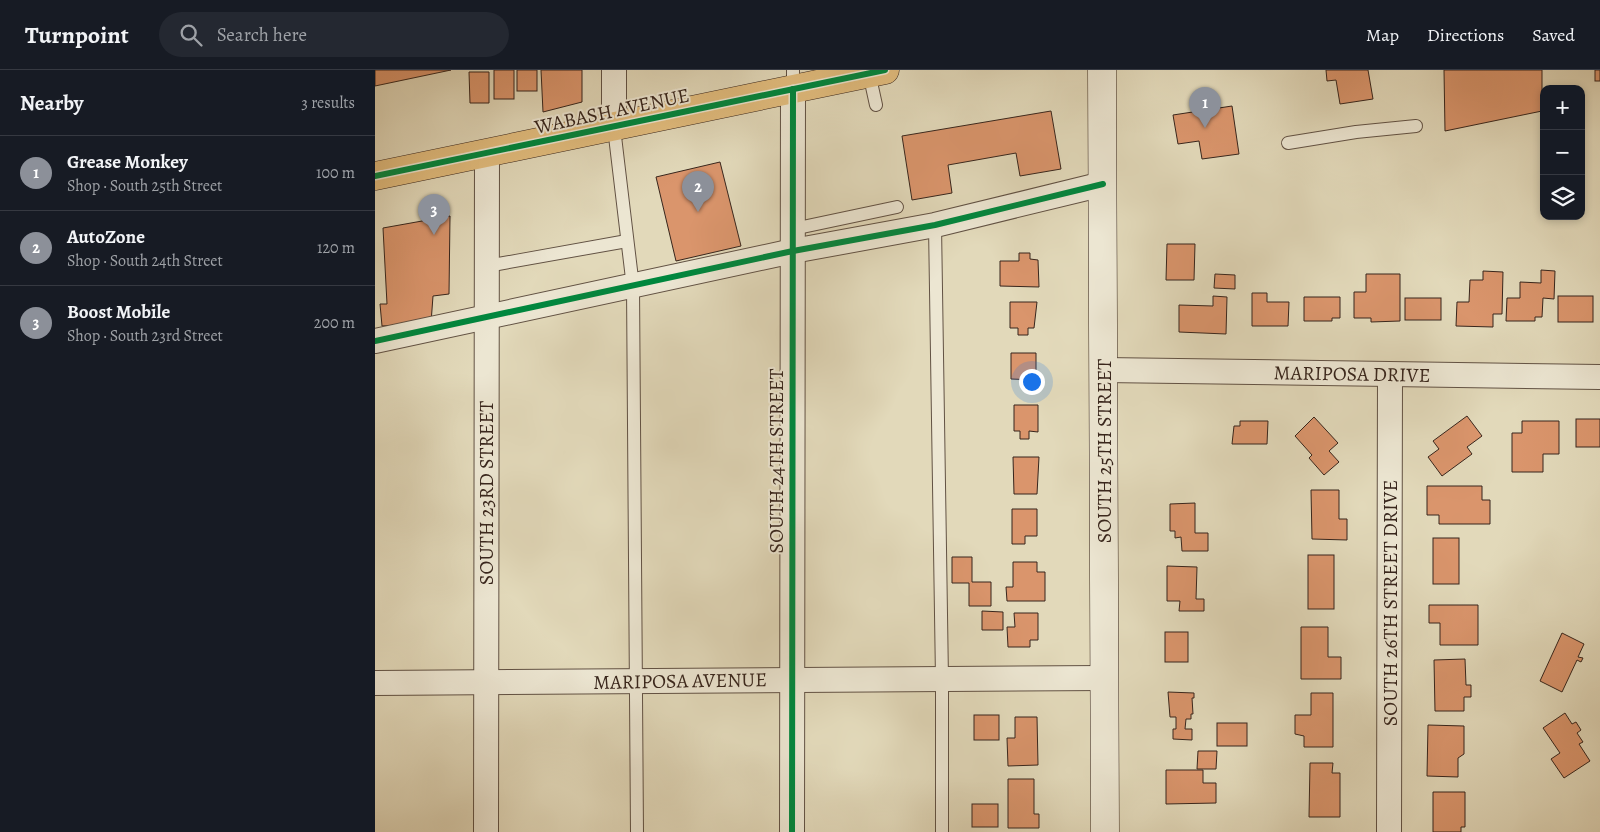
<!DOCTYPE html>
<meta charset="utf-8">
<style>
:root{--surface:#171b24;--page:#242831;--text:#f1f3f6;--muted:#9ea1a6;--line:#363941;--accent:#8c9099}
body{margin:0;font-family:Alegreya,serif;background:var(--page);color:var(--text)}
.controls{position:absolute;right:15px;top:15px;display:grid;overflow:hidden;border-radius:10px;box-shadow:0 2px 8px #0003}
.controls button{width:45px;height:45px;display:grid;place-items:center;padding:0;border:0;border-bottom:1px solid var(--line);background:var(--surface);color:var(--text);font:25px sans-serif}
.you{position:absolute;left:656px;top:311px;width:18px;height:18px;margin:-12px;border:4px solid #fff;border-radius:50%;background:#1a73e8;box-shadow:0 0 0 8px #1a73e833}
.badge{display:grid;place-items:center;width:32px;height:32px;border-radius:50%;background:var(--accent);color:#fff;font-size:16px;font-weight:700}
.pin{position:absolute;translate:-50% -41px;filter:drop-shadow(0 1px 2px #0008)}
.pin::after{content:'';position:absolute;top:26px;width:18px;height:15px;background:inherit;clip-path:polygon(0 0,100% 0,50% 100%)}
.list{margin:0;padding:0;list-style:none}
h2{display:flex;justify-content:space-between;align-items:center;height:65px;margin:0;padding:0 20px;font-size:21px}
h2 small{font-size:16px;font-weight:400;color:var(--muted)}
.list li{display:grid;grid-template-columns:32px 1fr auto;gap:15px;align-items:center;box-sizing:border-box;height:75px;padding:0 20px;border-top:1px solid var(--line)}
.list b{display:block;font-size:19px;white-space:nowrap}
.list p{margin:0;font-size:16px;white-space:nowrap;color:var(--muted)}
.list em{font-size:16px;font-style:normal;color:var(--muted)}
.icon{flex:none;width:28px;height:28px;fill:none;stroke:currentColor;stroke-width:2;stroke-linecap:round;stroke-linejoin:round}
.map{position:relative;flex:none;width:1225px;height:762px;overflow:hidden}
header{display:flex;align-items:center;gap:30px;box-sizing:border-box;height:70px;padding:0 25px;background:var(--surface);border-bottom:1px solid var(--line)}
header strong{font-size:24px}
nav{display:flex;gap:28px;margin-inline-start:auto;font-size:18px}
.search{width:350px;height:45px;background:var(--page);display:flex;align-items:center;gap:12px;box-sizing:border-box;padding:0 18px;border-radius:28px;color:var(--muted);font-size:19px}
main{display:flex}
aside{flex:1;background:var(--surface)}
.map>svg:first-child{display:block}
.building{fill:#da956c;stroke:#37251c}
.lines{fill:none;stroke-linecap:round;stroke-linejoin:round}
.lane-casing{stroke:#625244;stroke-width:14}
.street-casing{stroke:#625244;stroke-width:26}
.secondary-casing{stroke:#37251c;stroke-width:29}
.primary-casing{stroke:#37251c;stroke-width:29}
.lane{stroke:#ece6d2;stroke-width:12}
.street{stroke:#ece6d2;stroke-width:24}
.secondary{stroke:#ece6d2;stroke-width:28}
.primary{stroke:#e1bc7d;stroke-width:28}
.cycleway-casing{stroke:#ece6d2;stroke-width:9}
.cycleway{stroke:#00873e;stroke-width:6}
.labels{text-anchor:middle;dominant-baseline:central;stroke-width:4;stroke-linejoin:round;paint-order:stroke}
.street-label{font-size:20px;fill:#37251c;stroke:#ece6d2}
</style>
<header>
<strong>Turnpoint</strong>
<div class="search"><svg class="icon" aria-label="search" viewBox="0 0 24 24"><circle cx="10" cy="10" r="6"/><path d="M15 15l6 6"/></svg>Search here</div>
<nav><a>Map</a><a>Directions</a><a>Saved</a></nav>
</header>
<main>
<aside>
<h2>Nearby<small>3 results</small></h2>
<ul class="list">
<li><span class="badge">1</span><div><b>Grease Monkey</b><p>Shop · South 25th Street</p></div><em>100 m</em></li>
<li><span class="badge">2</span><div><b>AutoZone</b><p>Shop · South 24th Street</p></div><em>120 m</em></li>
<li><span class="badge">3</span><div><b>Boost Mobile</b><p>Shop · South 23rd Street</p></div><em>200 m</em></li>
</ul>
</aside>
<div class="map">
<svg width="1225" height="762" viewBox="0 0 1225 762">
<rect width="100%" height="100%" fill="#e2d9ba"/>
<filter id="stains"><feTurbulence type="fractalNoise" baseFrequency=".004" numOctaves="4"/><feColorMatrix values="0 0 0 0 .2 0 0 0 0 .09 0 0 0 0 .02 0 0 0 .5 -.17"/></filter>
<radialGradient id="worn" r=".72"><stop offset=".6" stop-color="#630" stop-opacity="0"/><stop offset="1" stop-color="#630" stop-opacity=".3"/></radialGradient>
<g class="building">
<path d="M0,0h76l-76,16z"/>
<rect x="119" y="0" width="20" height="29"/>
<rect x="142" y="0" width="20" height="21"/>
<path d="M166,0h41v32l-39,10z"/>
<path d="M951,0h42l5,29 -33,5 -4,-24 -9,1z"/>
<path d="M1069,0h98v41l-97,20z"/>
<rect x="1220" y="0" width="5" height="11"/>
<path d="M94,2h20v31h-19z"/>
<path d="M857,36l7,48 -37,5 -3,-18 -21,3 -5,-29z"/>
<path d="M676,41l10,58 -41,7 -4,-23 -68,12 4,28 -40,7 -10,-64z"/>
<path d="M345,92l21,84 -65,15 -20,-84z"/>
<path d="M75,146l-1,78 -16,2 -2,27 -49,3 -2,-22h7l-4,-76z"/>
<path d="M792,174h28l-1,36h-28z"/>
<path d="M644,183h11v6l8,1 1,27 -39,-1v-25h19z"/>
<path d="M1166,200l14,1 -1,28 -11,-1 -1,19h-7v4h-29l1,-23h13v-16l21,1z"/>
<path d="M1108,201l20,1 -1,42h-9v13l-37,-1 1,-24h12l1,-22h13z"/>
<path d="M840,204l20,1v14l-21,-1z"/>
<path d="M991,204h34v47l-29,1v-4h-17v-26h12z"/>
<path d="M877,223h15v9h22l-1,24h-36z"/>
<path d="M838,226l14,1 -1,37 -47,-2v-27l34,1z"/>
<rect x="1183" y="226" width="35" height="26"/>
<path d="M929,227h36v21h-8v3h-28z"/>
<rect x="1030" y="228" width="36" height="22"/>
<path d="M635,232h27l-3,26h-6v7h-10v-7h-8z"/>
<path d="M636,283h25v27l-25,-1z"/>
<path d="M639,335h24v27l-9,-1v8h-9v-8h-6z"/>
<path d="M1092,346l15,20 -15,11 5,7 -30,22 -14,-19 11,-8 -6,-8z"/>
<path d="M939,347l24,26 -9,8 10,11 -15,13 -15,-17 3,-3 -17,-19z"/>
<rect x="1201" y="349" width="24" height="28"/>
<path d="M865,351h28l-1,23h-35l2,-18h6z"/>
<path d="M1147,351h37v33h-16v18h-31v-39h10z"/>
<path d="M638,387h26l-2,37h-23z"/>
<path d="M1052,416h55v14h8v24h-51v-9h-12z"/>
<path d="M936,420h28v29h8v21l-35,-1z"/>
<path d="M820,433v30h13v18h-26l-1,-14 -6,1v-7h-5v-27z"/>
<path d="M637,439h25v27h-12v8h-13z"/>
<rect x="1058" y="468" width="26" height="46"/>
<rect x="933" y="485" width="26" height="54"/>
<path d="M577,487h20v25h19v24h-22v-23h-17z"/>
<path d="M638,492h24v10h8v29h-38l-1,-14h7z"/>
<path d="M792,496l30,1 -1,32h8v12h-25l1,-10h-13z"/>
<path d="M1054,535h49v40h-38v-22h-11z"/>
<path d="M607,541l21,1v18h-21z"/>
<path d="M639,543h24v27h-8v7h-22l-1,-20h8z"/>
<path d="M926,557h27v30h13v22h-40z"/>
<rect x="790" y="562" width="23" height="30"/>
<path d="M1187,563l22,11 -6,13 5,1 -2,4 -4,-2 -15,32 -22,-11z"/>
<path d="M1090,589l1,26h5v12h-7v14h-29l-1,-51z"/>
<path d="M793,622l26,1v5h-2l1,16h-2v5h-5l-1,10h7v11l-19,-1v-10h3v-12h-6z"/>
<path d="M936,623h22v54h-29v-11l-9,-2v-19h16z"/>
<path d="M1190,643l7,11 4,-2 5,8 -4,3 6,9 -4,2 11,17 -26,17 -13,-19 9,-6 -17,-25z"/>
<rect x="599" y="645" width="25" height="25"/>
<path d="M640,647h22l1,48 -30,1 -1,-28h8z"/>
<rect x="842" y="653" width="30" height="23"/>
<path d="M1053,655l36,1v28l-6,4v19l-31,-1z"/>
<path d="M823,681h19l-1,18h-19z"/>
<path d="M935,693h23l-1,10h8v44h-31z"/>
<path d="M791,700h37v13h13v20l-50,1z"/>
<path d="M633,709h26v35h5v14h-31z"/>
<path d="M1058,722h32v35h-4v5h-28z"/>
<rect x="597" y="734" width="26" height="23"/>
</g>
<g class="lines">
<g class="lane-casing">
<g id="lane">
<path d="M494,3l7,32"/>
<path d="M418,19v-19"/>
<path d="M239,58l19,159 4,545"/>
<path d="M913,73l68,-11 60,-6"/>
<path d="M560,155l7,454v153"/>
<path d="M418,159l104,-22"/>
<path d="M112,196l140,-25"/>
</g>
</g>
<g class="street-casing">
<g id="street">
<path d="M239,0v58"/>
<path d="M0,271l418,-90 142,-26 168,-41"/>
<path d="M729,300l496,7"/>
<path d="M0,613l729,-5"/>
<path d="M111,762l1,-679"/>
<path d="M417,762l1,-743"/>
<path d="M1014,762l1,-457"/>
</g>
</g>
<g class="secondary-casing">
<path id="secondary" d="M727,0l3,762"/>
</g>
<g class="primary-casing">
<path id="primary" d="M0,106l510,-106"/>
</g>
<use href="#lane" class="lane"/>
<use href="#street" class="street"/>
<use href="#secondary" class="secondary"/>
<use href="#primary" class="primary"/>
<g class="cycleway-casing">
<g id="cycleway">
<path d="M0,106l510,-106"/>
<path d="M0,271l418,-90 142,-26 168,-41"/>
<path d="M417,762l1,-743"/>
</g>
</g>
<use href="#cycleway" class="cycleway"/>
</g>
<g class="labels">
<g class="street-label">
<text transform="translate(237 41) rotate(-12)">WABASH AVENUE</text>
<text transform="translate(977 304) rotate(1)">MARIPOSA DRIVE</text>
<text transform="translate(729 381) rotate(-90)">SOUTH 25TH STREET</text>
<text transform="translate(401 391) rotate(-90)">SOUTH 24TH STREET</text>
<text transform="translate(111 423) rotate(-90)">SOUTH 23RD STREET</text>
<text transform="translate(1015 533) rotate(-90)">SOUTH 26TH STREET DRIVE</text>
<text transform="translate(305 611) rotate(-1)">MARIPOSA AVENUE</text>
</g>
</g>
<rect width="100%" height="100%" filter="url(#stains)"/>
<rect width="100%" height="100%" fill="url(#worn)"/>
</svg>
<div class="controls">
<button>+</button>
<button>−</button>
<button><svg class="icon" aria-label="layers" viewBox="0 0 24 24"><path d="M12 4l9 5-9 5-9-5zM3 14l9 5 9-5"/></svg></button>
</div>
<div class="you"></div>
<div class="pin badge" style="left:830px;top:58px">1</div>
<div class="pin badge" style="left:323px;top:142px">2</div>
<div class="pin badge" style="left:59px;top:165px">3</div>
</div>
</main>
